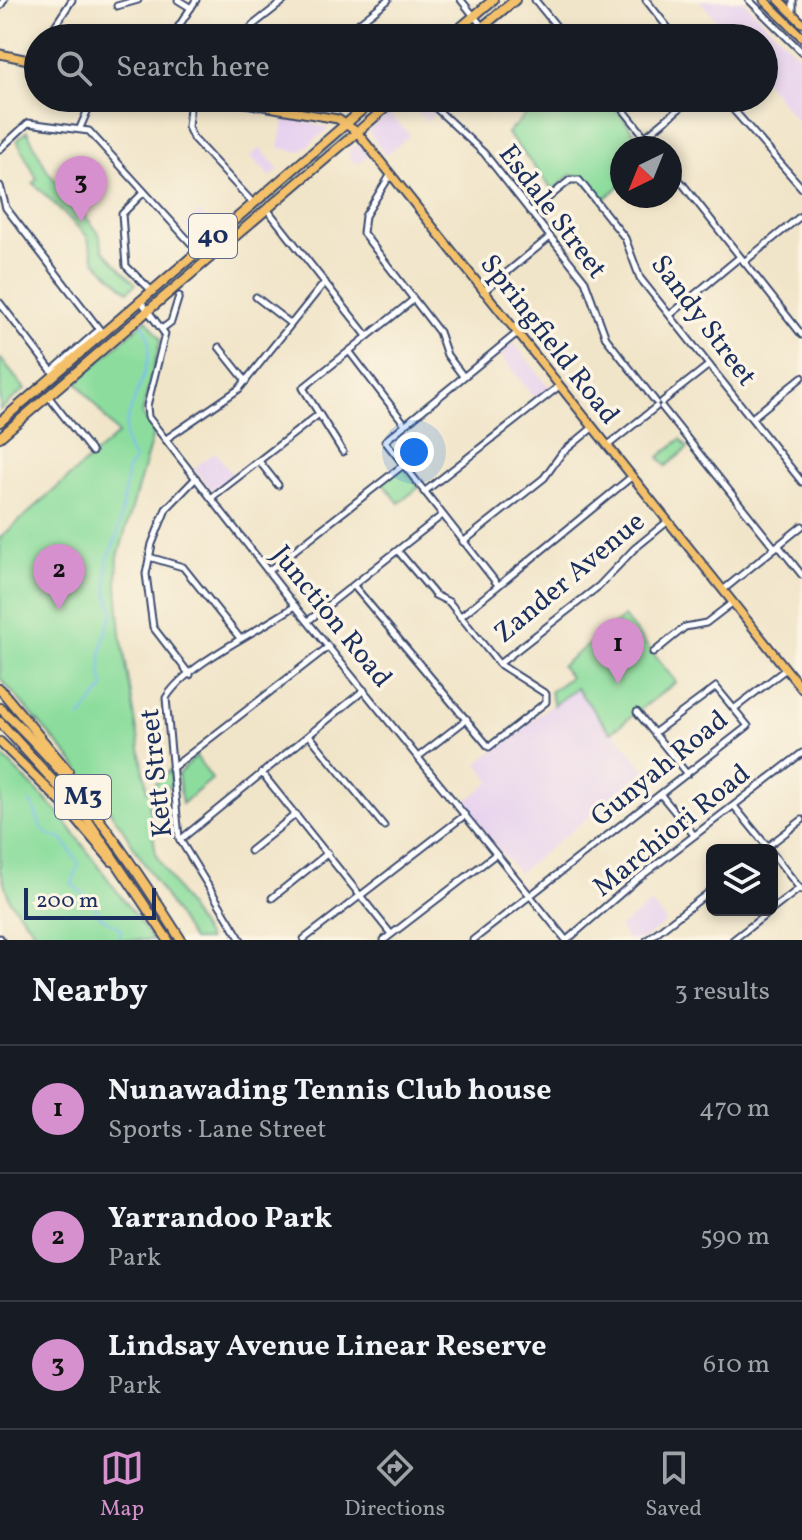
<!DOCTYPE html>
<meta charset="utf-8">
<style>
:root{--surface:#171b24;--page:#20242c;--text:#f1f3f6;--muted:#9ea1a6;--line:#363941;--accent:#d690ce}
body{margin:0;font-family:Vollkorn,serif;background:var(--page);color:var(--text)}
.controls{position:absolute;right:24px;bottom:24px;display:grid;overflow:hidden;border-radius:12px;box-shadow:0 4px 12px #0003}
.controls button{width:72px;height:72px;display:grid;place-items:center;padding:0;border:0;border-bottom:2px solid var(--line);background:var(--surface);color:var(--text);font:40px sans-serif}
.compass{position:absolute;left:610px;top:136px;width:72px;height:72px;border-radius:50%;background:var(--surface);box-shadow:0 4px 12px #0003;rotate:223deg}
.scale{position:absolute;left:24px;bottom:20px;width:132px;box-sizing:border-box;padding-left:8px;border:4px solid #1b2f5e;border-top:0;font-size:22px;line-height:28px;white-space:nowrap;color:#1b2f5e;-webkit-text-stroke:6px #fcf5e5;paint-order:stroke}
.you{position:absolute;left:414px;top:452px;width:28px;height:28px;margin:-20px;border:6px solid #fff;border-radius:50%;background:#1a73e8;box-shadow:0 0 0 12px #1a73e833}
.badge{display:grid;place-items:center;width:52px;height:52px;border-radius:50%;background:var(--accent);color:#111;font-size:26px;font-weight:700}
.pin{position:absolute;translate:-50% -66px;filter:drop-shadow(0 2px 4px #0008)}
.pin::after{content:'';position:absolute;top:42px;width:28px;height:24px;background:inherit;clip-path:polygon(0 0,100% 0,50% 100%)}
.list{margin:0;padding:0;list-style:none}
h2{display:flex;justify-content:space-between;align-items:center;height:104px;margin:0;padding:0 32px;font-size:34px}
h2 small{font-size:26px;font-weight:400;color:var(--muted)}
.list li{display:grid;grid-template-columns:52px 1fr auto;gap:24px;align-items:center;box-sizing:border-box;height:128px;padding:0 32px;border-top:2px solid var(--line)}
.list b{display:block;font-size:30px;white-space:nowrap}
.list p{margin:0;font-size:26px;white-space:nowrap;color:var(--muted)}
.list em{font-size:26px;font-style:normal;color:var(--muted)}
.icon{flex:none;width:44px;height:44px;fill:none;stroke:currentColor;stroke-width:2;stroke-linecap:round;stroke-linejoin:round}
.map{position:relative;flex:none;width:802px;height:940px;overflow:hidden}
.search{position:absolute;background:var(--surface);box-shadow:0 4px 12px #0003;left:24px;right:24px;top:24px;height:88px;display:flex;align-items:center;gap:20px;box-sizing:border-box;padding:0 28px;border-radius:44px;color:var(--muted);font-size:30px}
.sheet{height:488px;background:var(--surface)}
nav{display:flex;justify-content:space-around;align-items:center;box-sizing:border-box;height:112px;border-top:2px solid var(--line);background:var(--surface);font-size:22px;color:var(--muted)}
nav a{display:grid;justify-items:center;gap:4px}
nav .on{color:var(--accent)}
.map>svg:first-child{display:block}
.built{fill:#e7d2ef}
.green{fill:#8cdd9d;stroke:#54867e;stroke-width:2}
.lines{fill:none;stroke-linecap:round;stroke-linejoin:round}
.stream{stroke:#7ebcf2;stroke-width:2}
.minor-casing{stroke:#3b4a6e;stroke-width:9}
.major-casing{stroke:#3b4a6e;stroke-width:11}
.highway-casing{stroke:#3b4a6e;stroke-width:12}
.minor{stroke:#fff;stroke-width:5}
.major{stroke:#f4c16a;stroke-width:7}
.highway{stroke:#f4c16a;stroke-width:8}
.labels{text-anchor:middle;dominant-baseline:central;stroke-width:7;stroke-linejoin:round;paint-order:stroke}
.shield{fill:#fcf5e5;stroke:#5e6a86;stroke-width:2}
.shield-label{font-size:26px;font-weight:bold;fill:#1b2f5e}
.street-label{font-size:28px;fill:#1b2f5e;stroke:#fcf5e5}
</style>
<div class="map">
<svg width="802" height="940" viewBox="0 0 802 940">
<rect width="100%" height="100%" fill="#fcf5e5"/>
<filter id="ink" filterUnits="userSpaceOnUse"><feTurbulence type="fractalNoise" baseFrequency=".0125" numOctaves="2"/><feDisplacementMap in="SourceGraphic" scale="16" xChannelSelector="R" yChannelSelector="G"/><feConvolveMatrix kernelMatrix="1 2 1 2 8 2 1 2 1" color-interpolation-filters="sRGB"/></filter>
<filter id="wash" filterUnits="userSpaceOnUse"><feTurbulence type="fractalNoise" baseFrequency=".006" numOctaves="4" result="noise"/><feDisplacementMap in="SourceGraphic" scale="32" xChannelSelector="R" yChannelSelector="G"/><feGaussianBlur stdDeviation="1.8" result="paint"/><feColorMatrix in="noise" values="0 0 0 0 0 0 0 0 0 0 0 0 0 0 0 0 0 1.4 0 .05"/><feComposite in="paint" operator="in"/></filter>
<g filter="url(#wash)">
<rect width="100%" height="100%" fill="#f1e5c9"/>
<g class="built">
<path d="M700,0h42l60,59v68l-38,-47v-42h-34z"/>
<path d="M418,98l17,16 -8,7 -22,-21z"/>
<path d="M389,113l21,22 -25,21 -17,-26z"/>
<path d="M285,117l44,11 -29,24 -21,-4z"/>
<circle cx="358" cy="154" r="9"/>
<path d="M260,148l19,22 -9,7 -19,-21z"/>
<path d="M200,212l12,14 -14,14 -15,-14z"/>
<path d="M513,342l37,46 -15,11 -36,-46z"/>
<path d="M215,452l18,23 -21,16 -18,-23z"/>
<path d="M575,686l72,85 -129,102 -56,-69 29,-23 -13,-18z"/>
<path d="M651,903l15,19 -23,18h-15l-9,-12z"/>
</g>
<g class="green">
<path d="M543,98h29l8,10 13,-10h15l38,50h-24v36l-19,16 -25,-25h-8l-17,15 -46,-57z"/>
<path d="M27,131l21,41 51,61 4,17 33,34 -8,7 -33,-30 -8,-25 -54,-53 4,-4 -20,-39z"/>
<path d="M344,134l-138,121 -58,45 128,-112z"/>
<path d="M146,319l15,20 -19,75 12,17 -36,126 -1,29 4,48 26,157 23,-21 2,14 -23,20 7,51 52,85h-16l-71,-114 -50,-67 -71,-81v-140l118,-104 -41,-52z"/>
<path d="M0,358l25,31 -25,21z"/>
<path d="M681,439l7,9 -22,18 -7,-9z"/>
<path d="M402,466l17,21 -20,16 -17,-21z"/>
<path d="M624,617l52,65 -65,50 -35,-44 -22,17 -4,-13 20,-15 -9,-11z"/>
<path d="M0,754l59,59 94,127h-112l-31,-39 -10,-31z"/>
<path d="M196,756l16,23 -30,25 -4,-30z"/>
</g>
<g class="lines">
<g class="stream">
<path d="M79,720l25,-32c-7,-27 -2,-52 10,-77l-7,-18v-33l11,-26 10,-66 7,-9c-35,-32 37,-97 7,-136"/>
<path d="M30,802c15,22 1,28 33,38l16,24 -7,20 21,19 7,13 21,13 -2,11"/>
</g>
</g>
</g>
<g filter="url(#ink)">
<g class="lines">
<g class="minor-casing">
<g id="minor">
<path d="M178,0l13,8"/>
<path d="M461,0l21,26"/>
<path d="M535,0l31,38"/>
<path d="M646,0l30,38"/>
<path d="M749,0l53,52"/>
<path d="M793,0v14"/>
<path d="M0,6l4,-6"/>
<path d="M117,6l21,-6"/>
<path d="M47,38l25,-38"/>
<path d="M171,38l25,-38"/>
<path d="M243,38l10,-13 32,-25"/>
<path d="M340,38l48,-38"/>
<path d="M34,61l4,-9"/>
<path d="M191,98l-3,29 5,11 60,65"/>
<path d="M425,98l59,55 101,128 21,57 50,64"/>
<path d="M614,98l40,50"/>
<path d="M723,98l79,90"/>
<path d="M277,109l5,-11"/>
<path d="M80,128l13,-30"/>
<path d="M645,137l47,-39"/>
<path d="M0,149l28,-26 61,8 108,119"/>
<path d="M670,168l132,167"/>
<path d="M391,174l-26,42 -2,17 76,99 8,23 16,21"/>
<path d="M0,186l6,22 97,126"/>
<path d="M144,192l-22,22 4,52 25,24"/>
<path d="M267,209l100,127"/>
<path d="M531,212l39,-32h9l46,58 15,40 162,204"/>
<path d="M744,262l58,-47"/>
<path d="M483,292l67,-55"/>
<path d="M256,297l35,27"/>
<path d="M140,300l25,34 -18,72 1,11 147,189 271,334"/>
<path d="M0,303l55,72"/>
<path d="M670,315l70,-58"/>
<path d="M163,328l8,-6 8,-26"/>
<path d="M219,347l27,34"/>
<path d="M349,351l55,72"/>
<path d="M52,371l47,-41"/>
<path d="M48,396l44,56"/>
<path d="M662,402l47,-37"/>
<path d="M662,407l113,141"/>
<path d="M752,418l50,-41"/>
<path d="M166,439l73,-50 86,-107"/>
<path d="M607,446l49,-39"/>
<path d="M343,452l-40,-64 110,-88"/>
<path d="M259,461l19,24"/>
<path d="M424,492l134,-105"/>
<path d="M211,498l108,-84"/>
<path d="M463,542l81,-64 18,-25 29,-24"/>
<path d="M778,545l24,30"/>
<path d="M149,557l34,10 56,70"/>
<path d="M268,571l134,-105"/>
<path d="M498,585l-113,-144 131,-107"/>
<path d="M354,586l135,161 57,-45v-8l-47,-30 -50,-62 -14,-7 -37,-44"/>
<path d="M723,590l79,-64"/>
<path d="M460,617l170,-139"/>
<path d="M308,621l133,-105"/>
<path d="M653,653l32,-26 21,-4 26,-20"/>
<path d="M499,664l100,-78 35,-37 33,-27"/>
<path d="M190,675l-37,-48 -7,-53 6,-30 14,-35 30,-31"/>
<path d="M735,708l51,-39"/>
<path d="M637,712l50,62"/>
<path d="M309,735l75,91"/>
<path d="M418,757l49,-38"/>
<path d="M172,768l156,-121"/>
<path d="M262,773l129,161"/>
<path d="M661,795l33,40"/>
<path d="M734,806l36,44"/>
<path d="M180,840l184,-150"/>
<path d="M763,850l39,-30"/>
<path d="M250,851l46,-37"/>
<path d="M772,853l29,37"/>
<path d="M272,898l56,-45"/>
<path d="M0,938l1,2"/>
<path d="M304,939l161,-124"/>
<path d="M241,940l-62,-102 -13,-140c21,-35 95,-68 129,-92"/>
<path d="M384,940l112,-86"/>
<path d="M473,940l275,-214 -32,-39 -62,46"/>
<path d="M567,940l68,-59 167,-128"/>
<path d="M647,940l65,-50"/>
<path d="M733,940l67,-52"/>
</g>
</g>
<g class="major-casing">
<g id="major">
<path d="M764,0l38,37"/>
<path d="M779,0l23,23"/>
<path d="M0,54l38,8"/>
<path d="M216,98l122,21 19,13 445,557"/>
</g>
</g>
<g class="highway-casing">
<g id="highway">
<path d="M448,38l45,-38"/>
<path d="M469,38l46,-38"/>
<path d="M0,422l376,-324"/>
<path d="M0,437l397,-339"/>
<path d="M0,689l68,82"/>
<path d="M0,708c73,68 128,148 181,232"/>
<path d="M0,722l85,94 83,124"/>
<path d="M0,742l65,64 47,55"/>
</g>
</g>
<use href="#minor" class="minor"/>
<use href="#major" class="major"/>
<use href="#highway" class="highway"/>
</g>
</g>
<g class="labels">
<g class="shield">
<rect x="189" y="214" width="48" height="44" rx="6"/>
<rect x="55" y="775" width="56" height="44" rx="6"/>
</g>
<g class="shield-label">
<text x="213" y="236">40</text>
<text x="83" y="797">M3</text>
</g>
<g class="street-label">
<text transform="translate(552 212) rotate(53)">Esdale Street</text>
<text transform="translate(703 321) rotate(53)">Sandy Street</text>
<text transform="translate(549 340) rotate(52)">Springfield Road</text>
<text transform="translate(570 578) rotate(-40)">Zander Avenue</text>
<text transform="translate(331 617) rotate(51)">Junction Road</text>
<text transform="translate(660 769) rotate(-39)">Gunyah Road</text>
<text transform="translate(157 773) rotate(-96)">Kett Street</text>
<text transform="translate(672 831) rotate(-39)">Marchiori Road</text>
</g>
</g>
</svg>
<div class="controls">
<button><svg class="icon" aria-label="layers" viewBox="0 0 24 24"><path d="M12 4l9 5-9 5-9-5zM3 14l9 5 9-5"/></svg></button>
</div>
<svg class="compass" viewBox="-18 -18 36 36"><path d="M0-13l5 13h-10z" fill="#e53935"/><path d="M0 13l5-13h-10z" fill="#9ea1a6"/></svg>
<div class="scale">200 m</div>
<div class="you"></div>
<div class="pin badge" style="left:618px;top:684px">1</div>
<div class="pin badge" style="left:59px;top:610px">2</div>
<div class="pin badge" style="left:81px;top:222px">3</div>
<div class="search"><svg class="icon" aria-label="search" viewBox="0 0 24 24"><circle cx="10" cy="10" r="6"/><path d="M15 15l6 6"/></svg>Search here</div>
</div>
<section class="sheet">
<h2>Nearby<small>3 results</small></h2>
<ul class="list">
<li><span class="badge">1</span><div><b>Nunawading Tennis Club house</b><p>Sports · Lane Street</p></div><em>470 m</em></li>
<li><span class="badge">2</span><div><b>Yarrandoo Park</b><p>Park</p></div><em>590 m</em></li>
<li><span class="badge">3</span><div><b>Lindsay Avenue Linear Reserve</b><p>Park</p></div><em>610 m</em></li>
</ul>
</section>
<nav>
<a class="on"><svg class="icon" aria-label="map" viewBox="0 0 24 24"><path d="M3 6l6-2 6 2 6-2v14l-6 2-6-2-6 2zM9 4v14M15 6v14"/></svg>Map</a>
<a><svg class="icon" aria-label="directions" viewBox="0 0 24 24"><path d="M12 3l9 9-9 9-9-9zM9 14v-3h6M13 9l2 2-2 2"/></svg>Directions</a>
<a><svg class="icon" aria-label="saved" viewBox="0 0 24 24"><path d="M7 4h10v16l-5-4-5 4z"/></svg>Saved</a>
</nav>
